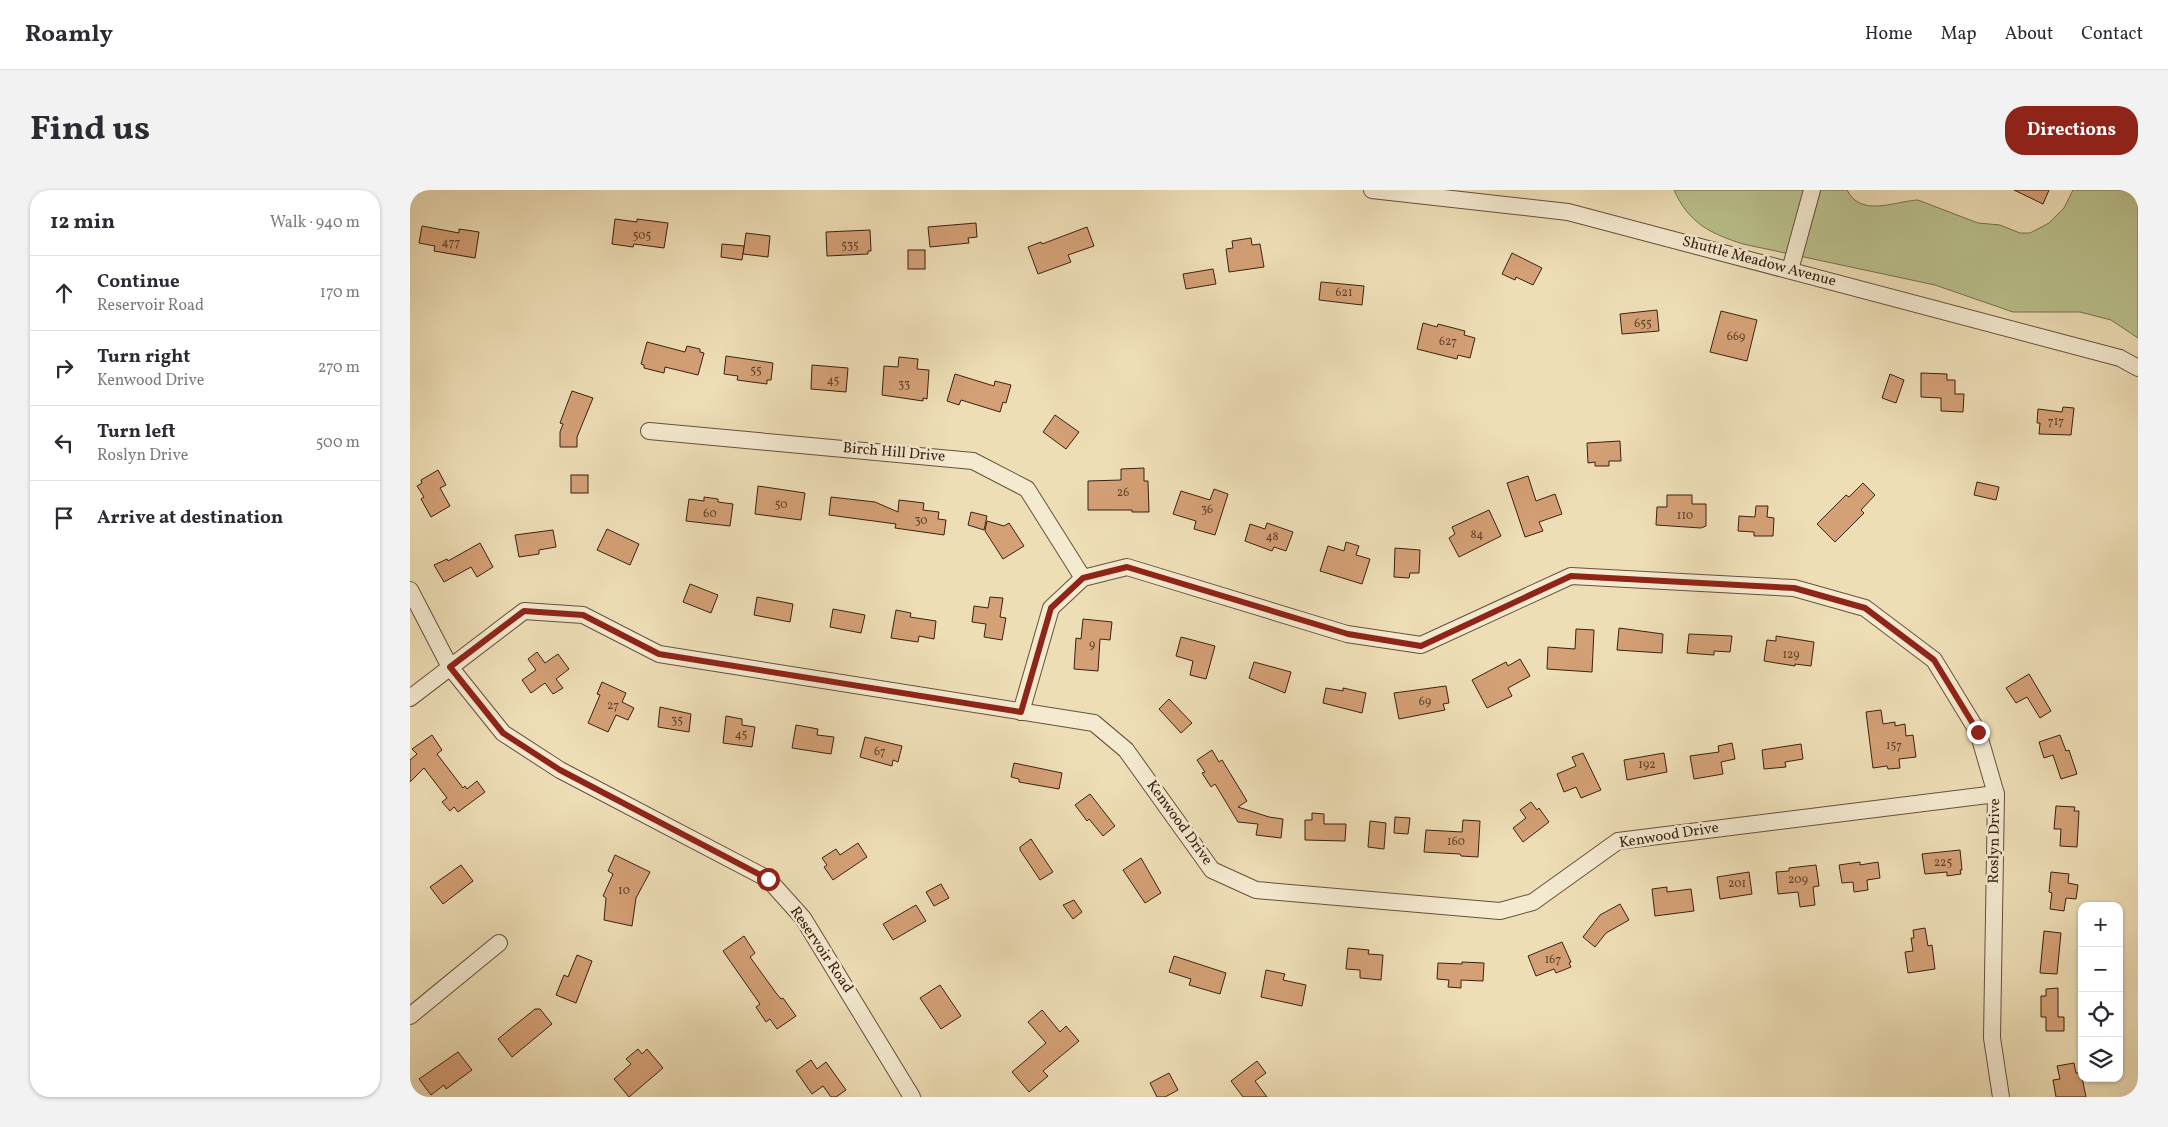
<!DOCTYPE html>
<meta charset="utf-8">
<style>
:root{--surface:#fff;--page:#f2f2f3;--text:#2b2b33;--muted:#7c7c81;--line:#e1e1e2;--accent:#8f2418}
body{margin:0;font-family:Vollkorn,serif;background:var(--page);color:var(--text)}
.controls{position:absolute;right:15px;bottom:15px;display:grid;overflow:hidden;border-radius:10px;box-shadow:0 1px 4px #0004}
.controls button{width:45px;height:45px;display:grid;place-items:center;padding:0;border:0;border-bottom:1px solid var(--line);background:var(--surface);color:var(--text);font:25px sans-serif}
.stop{position:absolute;width:15px;height:15px;margin:-11px;border:4px solid #8f2418;border-radius:50%;background:#fff}
.stop.end{background:#8f2418;border-color:#fff;box-shadow:0 1px 5px #0008}
.list{margin:0;padding:0;list-style:none}
h2{display:flex;justify-content:space-between;align-items:center;height:65px;margin:0;padding:0 20px;font-size:21px}
h2 small{font-size:16px;font-weight:400;color:var(--muted)}
.list li{display:grid;grid-template-columns:32px 1fr auto;gap:15px;align-items:center;box-sizing:border-box;height:75px;padding:0 20px;border-top:1px solid var(--line)}
.list b{display:block;font-size:19px;white-space:nowrap}
.list p{margin:0;font-size:16px;white-space:nowrap;color:var(--muted)}
.list em{font-size:16px;font-style:normal;color:var(--muted)}
.icon{flex:none;width:28px;height:28px;fill:none;stroke:currentColor;stroke-width:2;stroke-linecap:round;stroke-linejoin:round}
.map{position:relative;flex:none;width:1728px;height:907px;overflow:hidden;border-radius:20px}
header{display:flex;align-items:center;gap:30px;box-sizing:border-box;height:70px;padding:0 25px;background:var(--surface);border-bottom:1px solid var(--line)}
header strong{font-size:24px}
nav{display:flex;gap:28px;margin-inline-start:auto;font-size:18px}
.intro{display:flex;align-items:center;justify-content:space-between;box-sizing:border-box;height:120px;padding:0 30px}
h1{margin:0;font-size:35px}
.button{padding:12px 22px;border-radius:20px;background:var(--accent);color:#fff;font-size:18px;font-weight:700}
main{display:flex;gap:30px;padding:0 30px}
aside{flex:1;background:var(--surface);border-radius:20px;box-shadow:0 1px 4px #0004}
.map>svg:first-child{display:block}
.green{fill:#bac18d;stroke:#7a7150}
.building{fill:#d4a076;stroke:#3b2112}
.lines{fill:none;stroke-linecap:round;stroke-linejoin:round}
.minor-casing{stroke:#68503b;stroke-width:18}
.minor{stroke:#f4ead0;stroke-width:16}
.route{stroke:#8f2418;stroke-width:6}
.labels{text-anchor:middle;dominant-baseline:central;stroke-width:5;stroke-linejoin:round;paint-order:stroke}
.number-label{font-size:12px;fill:#61412b}
.street-label{font-size:15px;fill:#3b2112;stroke:#f4ead0}
</style>
<header>
<strong>Roamly</strong>
<nav><a>Home</a><a>Map</a><a>About</a><a>Contact</a></nav>
</header>
<div class="intro"><h1>Find us</h1><a class="button">Directions</a></div>
<main>
<aside>
<h2>12 min<small>Walk · 940 m</small></h2>
<ul class="list">
<li><svg class="icon" aria-label="ahead" viewBox="0 0 24 24"><path d="M12 20V5M6 11l6-6 6 6"/></svg><div><b>Continue</b><p>Reservoir Road</p></div><em>170 m</em></li>
<li><svg class="icon" aria-label="right" viewBox="0 0 24 24"><path d="M7 20v-9h11M14 6l5 5-5 5"/></svg><div><b>Turn right</b><p>Kenwood Drive</p></div><em>270 m</em></li>
<li><svg class="icon" aria-label="left" viewBox="0 0 24 24"><path d="M17 20v-9H6M10 6l-5 5 5 5"/></svg><div><b>Turn left</b><p>Roslyn Drive</p></div><em>500 m</em></li>
<li><svg class="icon" aria-label="arrive" viewBox="0 0 24 24"><path d="M6 21V4h12l-3 4 3 4H6"/></svg><div><b>Arrive at destination</b></div></li>
</ul>
</aside>
<div class="map">
<svg width="1728" height="907" viewBox="0 0 1728 907">
<rect width="100%" height="100%" fill="#eedeb6"/>
<filter id="stains"><feTurbulence type="fractalNoise" baseFrequency=".004" numOctaves="4"/><feColorMatrix values="0 0 0 0 .2 0 0 0 0 .09 0 0 0 0 .02 0 0 0 .5 -.17"/></filter>
<radialGradient id="worn" r=".72"><stop offset=".6" stop-color="#630" stop-opacity="0"/><stop offset="1" stop-color="#630" stop-opacity=".3"/></radialGradient>
<path class="green" d="M1264,0h173c14,28 48,11 71,10l60,23 22,2 20,8h10l19,-10 15,-15 9,-18h65v148l-27,-18 -31,-8h-67l-78,-27 -192,-41c-34,-11 -54,-21 -69,-54z"/>
<g class="building">
<path d="M1604,0h35l-6,14z"/>
<path d="M205,29l22,3v-3l31,4 -4,25 -30,-4 -1,3 -21,-3z"/>
<path d="M566,33l1,14 -9,1 1,5 -39,4 -2,-20z"/>
<path d="M12,36l37,7v-4l20,3 -4,26 -41,-7 1,-5 -16,-3z"/>
<path d="M677,37l7,19 -26,9 3,7 -33,12 -10,-27 13,-5 1,2z"/>
<path d="M460,40l1,21h-3v3l-41,2 -1,-24z"/>
<path d="M336,43l24,3 -2,21 -25,-3z"/>
<path d="M841,48l1,7 8,-1 4,23 -35,5 -3,-23 7,-1 -1,-7z"/>
<path d="M312,54l22,2 -2,14 -21,-3z"/>
<rect x="498" y="60" width="17" height="19"/>
<path d="M1102,63l30,15 -9,17 -17,-8 -1,3 -13,-6z"/>
<path d="M803,79l3,15 -30,5 -3,-15z"/>
<path d="M911,92l43,4 -2,19 -43,-5z"/>
<path d="M1247,120l2,21 -37,3 -2,-20z"/>
<path d="M1311,121l36,9 -10,41 -37,-9z"/>
<path d="M1013,133l14,4 1,-3 27,7 -1,4 11,3 -5,20 -12,-3 -1,4 -40,-10z"/>
<path d="M237,152l38,10 2,-6 13,3v3l4,1 -6,22 -33,-8 -1,6 -20,-5v-3l-3,-1z"/>
<path d="M316,166l47,7 -2,17h-4v4l-30,-4 1,-4 -14,-2z"/>
<path d="M489,167l19,2 -1,10 12,1 -2,29 -4,-1v3l-41,-6 2,-29 14,1z"/>
<path d="M402,175l36,3 -2,24 -35,-3z"/>
<path d="M1511,183l26,1v6h8v14h9l-1,18 -22,-1v-13l-20,-1z"/>
<path d="M545,184l39,12 1,-5 16,4 -5,18 -3,-1 -3,10 -39,-12 -2,5 -12,-4z"/>
<path d="M1480,184l14,6 -8,23 -14,-5z"/>
<path d="M162,201l21,7 -16,39v10h-17v-15l3,-8 -3,-1z"/>
<path d="M1653,217l11,1 -3,27 -32,-1 1,-11h-3l1,-14 24,3z"/>
<path d="M645,225l24,17 -13,17 -23,-17z"/>
<path d="M1210,251l1,20h-12v5h-14v-4l-7,1 -1,-20z"/>
<path d="M734,278v13h4l1,31h-17v-2h-44v-29l33,-1v-11z"/>
<path d="M28,280l8,15 -6,3 10,18 -19,11 -10,-18 3,-2 -7,-11 5,-3 -1,-3z"/>
<rect x="161" y="285" width="17" height="18"/>
<path d="M1118,286l8,25 19,-7 7,20 -23,8 4,9 -18,6 -18,-54z"/>
<path d="M1567,292l22,5 -3,13 -22,-5z"/>
<path d="M1453,293l12,12 -14,15 3,3 -29,29 -18,-18 29,-29 3,2z"/>
<path d="M348,296l47,7 -4,27 -46,-6z"/>
<path d="M804,299l14,5 -13,41 -21,-6 2,-8 -23,-7 8,-23 29,9z"/>
<path d="M1257,305h25v9h14v22l-5,2 -45,-3 1,-18h10z"/>
<path d="M294,307l14,2v3l15,2 -3,22 -44,-5 3,-22 15,2z"/>
<path d="M421,307l44,5 23,10 1,-12 25,3 -1,7 16,2 -1,7 8,1 -2,15 -49,-7 1,-4 -67,-9z"/>
<path d="M1346,316h12l-1,11 7,1 -1,18h-19v-4l-16,-1 1,-15 16,1z"/>
<path d="M1079,320l12,26 -42,21 -10,-19 6,-4 -3,-7z"/>
<path d="M561,322l16,4 -3,14 -16,-5z"/>
<path d="M577,331l17,5 5,-3 15,23 -21,13 -18,-28z"/>
<path d="M857,333l26,9 -7,19 -12,-4 -2,4 -27,-10 5,-17 15,5z"/>
<path d="M197,339l32,15 -9,21 -33,-15z"/>
<path d="M143,340l3,17 -17,3v4l-20,3 -4,-22z"/>
<path d="M936,352l13,4 -3,9 14,4 -8,25 -42,-13 8,-25 16,5z"/>
<path d="M70,353l13,24 -16,10 -6,-10 -27,15 -10,-17 13,-6 1,2z"/>
<path d="M985,358l25,2 -1,23h-9l-1,5 -15,-1z"/>
<path d="M280,394l28,11 -7,18 -28,-11z"/>
<path d="M347,407l36,7 -3,18 -36,-7z"/>
<path d="M580,407l13,1 -3,19 6,1 -4,22 -18,-3 2,-13 -14,-2 2,-16 14,2z"/>
<path d="M423,419l32,6 -4,18 -31,-6z"/>
<path d="M486,420l15,3 -1,4 26,4 -2,18 -15,-3 -1,6 -27,-4z"/>
<path d="M673,429l29,3 -2,18 -10,-1 -2,32 -24,-2 2,-31 5,1z"/>
<path d="M1209,438l44,6 -1,19 -45,-3z"/>
<path d="M1166,439l18,1 -2,42 -45,-3 1,-22 27,2z"/>
<path d="M1279,444l43,2 -2,16 -16,-1v4l-27,-2z"/>
<path d="M1366,446l38,6 -3,24 -16,-2v2l-31,-5 3,-21 9,1z"/>
<path d="M771,447l34,9 -9,33 -16,-4 3,-14 -17,-5z"/>
<path d="M127,462l8,11 13,-9 11,15 -13,10 7,9 -10,6 -8,-11 -14,10 -9,-13 14,-10 -8,-11z"/>
<path d="M1110,469l10,17 -22,12 4,8 -25,12 -15,-28 34,-18 2,4z"/>
<path d="M844,472l37,10 -6,21 -36,-15z"/>
<path d="M1619,484l22,37 -11,7 -13,-21 -11,6 -10,-15z"/>
<path d="M192,492l24,11 -4,9 12,6 -6,12 -12,-5 -8,17 -20,-9 12,-28 -3,-1z"/>
<path d="M1036,496l3,17 -6,1 2,6 -46,9 -5,-26z"/>
<path d="M916,498l17,3v-3l23,5 -4,20 -39,-10z"/>
<path d="M759,509l23,24 -11,10 -22,-24z"/>
<path d="M250,517l31,7 -2,18 -31,-5z"/>
<path d="M1471,520l2,14 12,-2v4l10,-2 1,12 7,-1 3,22 -17,2 1,9 -12,1 -1,-3 -14,2 -7,-56z"/>
<path d="M316,526l16,3v6l13,2 -3,20 -29,-4z"/>
<path d="M386,535l22,4 -1,6 17,2 -3,17 -39,-6z"/>
<path d="M22,545l10,15 -5,4 26,34 2,-2 2,3 10,-8 8,11 -27,20 -4,-5 -4,4 -8,-9 5,-4 -23,-30 -14,14v-22l7,-6 -5,-5z"/>
<path d="M1650,545l6,16 3,-1 8,24 -16,5 -8,-24 -9,3 -5,-16z"/>
<path d="M455,547l37,9 -4,16 -5,-2 -1,6 -32,-9z"/>
<path d="M1322,553l3,16 -14,3 2,12 -29,5 -4,-23 29,-4 -1,-6z"/>
<path d="M1391,554l2,15 -18,3 1,5 -22,2 -2,-19z"/>
<path d="M802,560l7,12 3,-2 25,41 -9,6 31,10 14,2 -2,19 -25,-3 2,-11 -20,-2 -23,-38 -4,3 -9,-14 3,-1 -8,-12z"/>
<path d="M1173,563l18,37 -20,8 -5,-11 -12,5 -7,-18 19,-8 -4,-9z"/>
<path d="M1254,563l3,19 -40,8 -3,-20z"/>
<path d="M604,573l48,10 -3,16 -40,-7v-3l-8,-2z"/>
<path d="M680,604l25,32 -12,10 -14,-17 -2,2 -12,-16z"/>
<path d="M1121,612l6,8 2,-2 10,14 -26,20 -10,-14 13,-10 -6,-8z"/>
<path d="M1646,616l19,1 -1,4h5l-2,36 -17,-1 1,-17h-7z"/>
<path d="M902,623l12,1v10h22l-1,17 -40,-1v-20h7z"/>
<path d="M985,627l15,1 -2,16 -14,-1z"/>
<path d="M1053,630l17,1 -2,36 -17,-1 -1,-2 -36,-2 2,-22 36,2z"/>
<path d="M960,631l16,2 -2,26 -16,-2z"/>
<path d="M621,649l22,33 -13,8 -20,-30v-3z"/>
<path d="M448,653l9,14 -34,23 -9,-13 3,-2 -5,-7 14,-9 4,6z"/>
<path d="M1550,660l2,20h-2l1,4 -14,2v-4l-22,2 -3,-20z"/>
<path d="M205,665l35,17 -14,26 -4,28 -28,-6 2,-22 -3,-2 10,-22 -5,-3z"/>
<path d="M731,668l20,35 -16,10 -22,-33z"/>
<path d="M1450,672v3l18,-3 2,16 -13,2 1,10 -14,2 -1,-10 -11,1 -3,-18z"/>
<path d="M51,675l12,16 -30,23 -13,-17z"/>
<path d="M1406,675l3,21 -6,1 2,18 -15,2 -2,-15 -20,2 -2,-22 13,-1v-3z"/>
<path d="M1339,682l3,22 -32,5 -3,-22z"/>
<path d="M1641,682l18,2 -1,9 10,2 -2,14 -10,-1 -2,13 -14,-2 2,-16 -3,-1z"/>
<path d="M531,694l8,14 -15,8 -8,-14z"/>
<path d="M1257,697v5l24,-3 3,22 -39,5 -3,-27z"/>
<path d="M664,710l8,12 -9,7 -10,-14z"/>
<path d="M1210,714l9,16 -23,13 -11,14 -12,-10 17,-22z"/>
<path d="M506,715l10,16 -33,19 -10,-16z"/>
<path d="M1515,738l3,18 4,-1 3,24 -27,4 -3,-21 8,-1 -2,-13h3l-1,-8z"/>
<path d="M1634,741l17,2 -4,41 -17,-1z"/>
<path d="M334,746l11,17 -5,4 26,36 5,6 2,-1 13,18 -19,13 -7,-10 -4,3 -10,-15 4,-3 -37,-53z"/>
<path d="M1152,752l9,20 -2,1 2,4 -15,6 -2,-4 -18,7 -8,-20z"/>
<path d="M938,758l21,2 -1,4 15,1 -2,25 -21,-2v-8l-14,-1z"/>
<path d="M167,765l15,6 -16,42 -20,-8 8,-20 4,2z"/>
<path d="M764,766l52,17 -6,21 -31,-9 2,-6 -22,-7z"/>
<path d="M1052,772l22,1 -1,18 -22,-1v8l-13,-1 1,-7 -12,-1 1,-16 24,1z"/>
<path d="M856,780l19,4 -2,6 23,5 -4,21 -41,-9z"/>
<path d="M530,795l21,31 -20,13 -21,-31z"/>
<path d="M1648,798v29h6v14h-18v-14h-5v-21h5v-7z"/>
<path d="M125,819h5l12,15 -40,33 -14,-18z"/>
<path d="M632,820l18,22 6,-6 13,15 -36,30 5,5 -19,16 -17,-20 34,-29 -18,-21z"/>
<path d="M228,859l4,5 5,-5 16,19 -34,29 -15,-18 17,-15 -5,-5z"/>
<path d="M48,862l14,18 -26,19 -2,-4 -13,10 -12,-16z"/>
<path d="M401,870l6,9 9,-7 20,28 -10,7h-5l-8,-11 -11,8 -16,-23z"/>
<path d="M847,871l9,12 -11,8 12,16h-24l-12,-16z"/>
<path d="M1664,873l2,10h5l5,24h-30l-3,-17 7,-1 -3,-13z"/>
<path d="M759,883l9,17 -13,7h-8l-7,-14z"/>
</g>
<g class="lines">
<g class="minor-casing">
<g id="minor">
<path d="M962,0l196,22 552,146 18,10"/>
<path d="M1380,80l22,-80"/>
<path d="M239,241l324,30 54,28 56,89"/>
<path d="M0,400l40,77 53,66 57,37 208,109 35,39 109,179"/>
<path d="M0,508l114,-87 59,4 76,39 435,69 32,27 86,120 44,20 244,21 33,-9 85,-61 378,-47"/>
<path d="M611,522l30,-104 32,-30 44,-11 220,67 74,11 150,-69 223,12 71,20 69,52 44,72 18,62 -4,244 9,59"/>
<path d="M0,826l89,-73"/>
</g>
</g>
<use href="#minor" class="minor"/>
</g>
<g class="lines">
<path class="route" d="M358,689l-208,-109 -57,-37 -53,-66 74,-56 59,4 76,39 362,58 30,-104 32,-30 44,-11 221,67 73,12 150,-70 223,12 71,20 69,52 44,72"/>
</g>
<g class="labels">
<g class="number-label">
<text x="232" y="46">505</text>
<text x="41" y="53">477</text>
<text x="440" y="56">535</text>
<text x="934" y="103">621</text>
<text x="1233" y="134">655</text>
<text x="1326" y="147">669</text>
<text x="1038" y="152">627</text>
<text x="346" y="181">55</text>
<text x="423" y="191">45</text>
<text x="494" y="195">33</text>
<text x="1646" y="232">717</text>
<text x="713" y="303">26</text>
<text x="371" y="315">50</text>
<text x="797" y="320">36</text>
<text x="300" y="324">60</text>
<text x="1275" y="326">110</text>
<text x="511" y="331">30</text>
<text x="1067" y="345">84</text>
<text x="862" y="347">48</text>
<text x="682" y="455">9</text>
<text x="1381" y="465">129</text>
<text x="1015" y="512">69</text>
<text x="203" y="516">27</text>
<text x="267" y="531">35</text>
<text x="331" y="545">45</text>
<text x="1484" y="556">157</text>
<text x="470" y="562">67</text>
<text x="1237" y="575">192</text>
<text x="1046" y="652">160</text>
<text x="1533" y="673">225</text>
<text x="1388" y="690">209</text>
<text x="1327" y="694">201</text>
<text x="214" y="701">10</text>
<text x="1143" y="770">167</text>
</g>
<g class="street-label">
<text transform="translate(1349 72) rotate(15)">Shuttle Meadow Avenue</text>
<text transform="translate(484 263) rotate(5)">Birch Hill Drive</text>
<text transform="translate(769 633) rotate(54)">Kenwood Drive</text>
<text transform="translate(1259 646) rotate(-9)">Kenwood Drive</text>
<text transform="translate(1585 651) rotate(-89)">Roslyn Drive</text>
<text transform="translate(411 760) rotate(56)">Reservoir Road</text>
</g>
</g>
<rect width="100%" height="100%" filter="url(#stains)"/>
<rect width="100%" height="100%" fill="url(#worn)"/>
</svg>
<div class="controls">
<button>+</button>
<button>−</button>
<button><svg class="icon" aria-label="locate" viewBox="0 0 24 24"><circle cx="12" cy="12" r="6"/><path d="M12 2v4M12 18v4M2 12h4M18 12h4"/></svg></button>
<button><svg class="icon" aria-label="layers" viewBox="0 0 24 24"><path d="M12 4l9 5-9 5-9-5zM3 14l9 5 9-5"/></svg></button>
</div>
<div class="stop" style="left:358px;top:689px"></div>
<div class="stop end" style="left:1568px;top:542px"></div>
</div>
</main>
